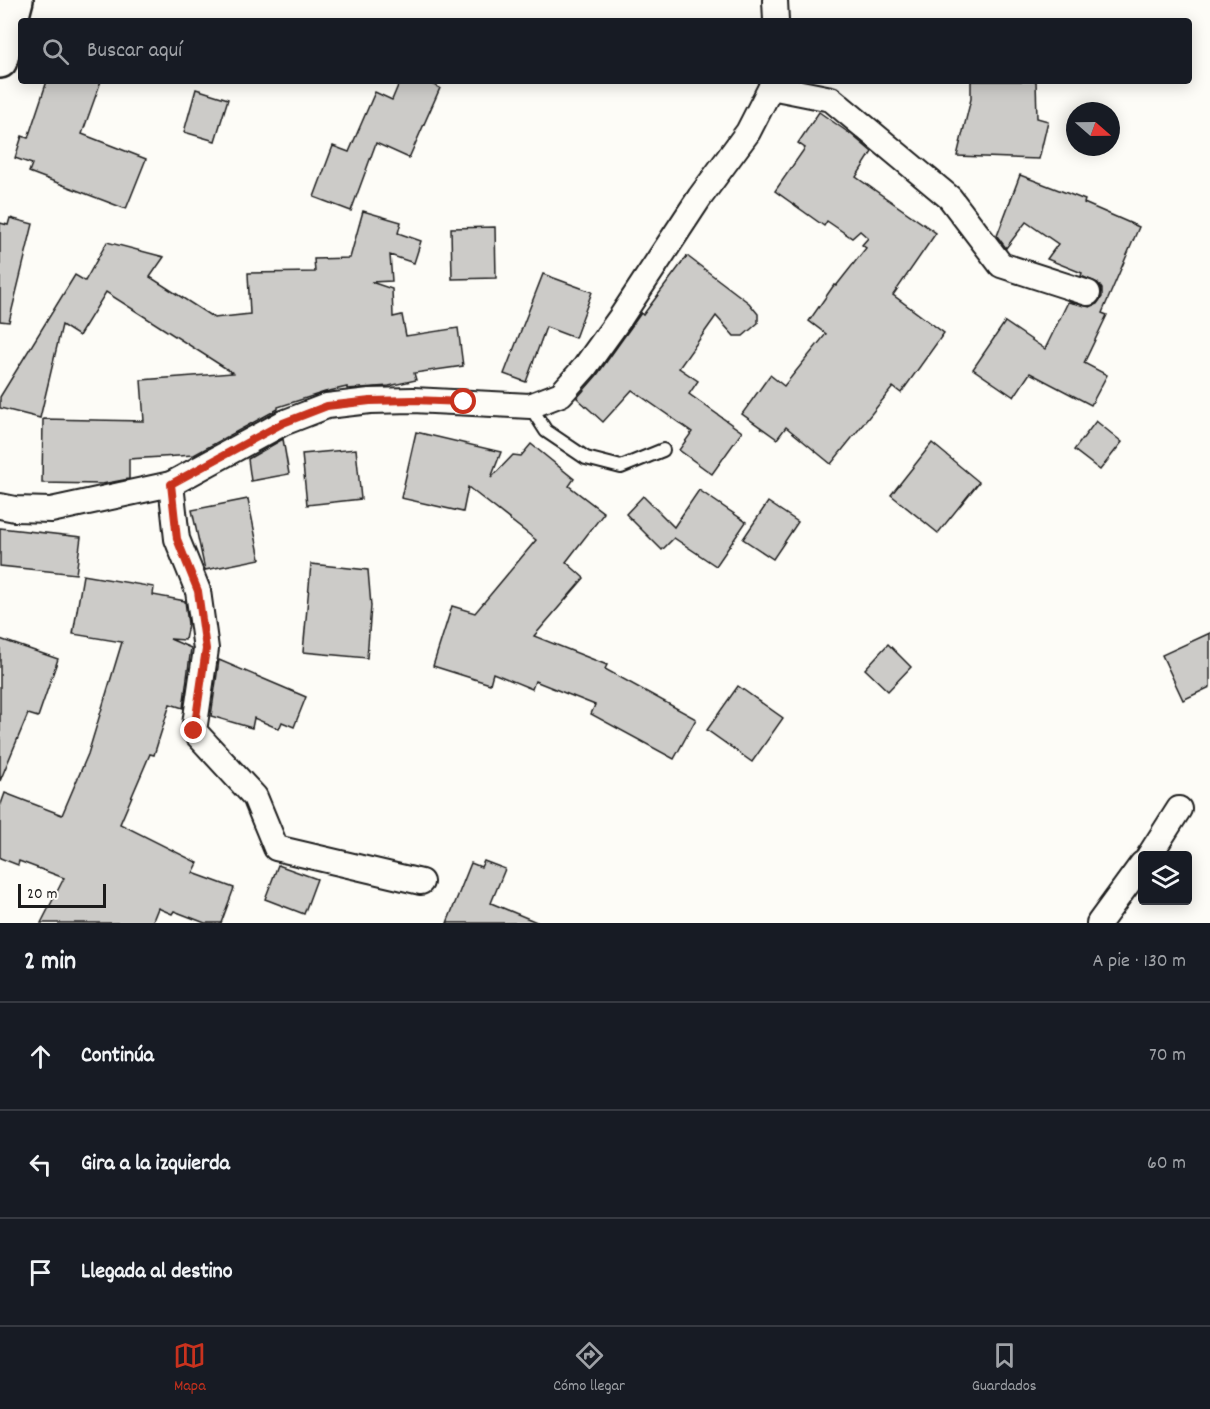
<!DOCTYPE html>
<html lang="es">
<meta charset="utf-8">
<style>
:root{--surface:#171b24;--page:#242831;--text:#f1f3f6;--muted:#9ea1a6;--line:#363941;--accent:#c8321e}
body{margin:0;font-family:Dekko,sans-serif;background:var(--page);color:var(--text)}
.controls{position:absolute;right:18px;bottom:18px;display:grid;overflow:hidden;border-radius:6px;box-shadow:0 3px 15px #0003}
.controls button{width:54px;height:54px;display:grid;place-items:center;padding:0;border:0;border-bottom:2px solid var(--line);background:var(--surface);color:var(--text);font:30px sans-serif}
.compass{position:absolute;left:1066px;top:102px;width:54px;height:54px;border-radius:50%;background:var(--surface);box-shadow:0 3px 15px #0003;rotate:110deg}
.scale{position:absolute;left:18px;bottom:15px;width:88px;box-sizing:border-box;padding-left:6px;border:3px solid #1c1c1c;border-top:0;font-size:16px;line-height:21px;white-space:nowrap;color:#1c1c1c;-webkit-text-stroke:4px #fdfcf7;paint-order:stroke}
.stop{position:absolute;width:18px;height:18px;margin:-14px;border:4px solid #c8321e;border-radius:50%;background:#fff}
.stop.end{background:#c8321e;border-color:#fff;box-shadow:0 2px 6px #0008}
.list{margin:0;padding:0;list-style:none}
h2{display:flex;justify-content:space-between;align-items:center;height:78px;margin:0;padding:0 24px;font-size:26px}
h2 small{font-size:20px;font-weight:400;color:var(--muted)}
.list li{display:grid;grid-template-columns:39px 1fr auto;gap:18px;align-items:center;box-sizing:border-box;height:108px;padding:0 24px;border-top:2px solid var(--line)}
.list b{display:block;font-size:22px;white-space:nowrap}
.list em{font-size:20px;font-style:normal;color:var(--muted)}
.icon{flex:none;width:33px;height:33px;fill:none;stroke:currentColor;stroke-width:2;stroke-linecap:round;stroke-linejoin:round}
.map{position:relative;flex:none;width:1210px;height:923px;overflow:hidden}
.search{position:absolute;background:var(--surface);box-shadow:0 3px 15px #0003;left:18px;right:18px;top:18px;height:66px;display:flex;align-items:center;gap:15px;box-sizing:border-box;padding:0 21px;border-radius:6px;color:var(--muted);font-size:22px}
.sheet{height:402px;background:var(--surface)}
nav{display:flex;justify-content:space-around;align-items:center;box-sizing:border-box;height:84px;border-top:2px solid var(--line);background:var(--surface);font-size:16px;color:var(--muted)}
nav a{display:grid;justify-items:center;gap:3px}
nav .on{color:var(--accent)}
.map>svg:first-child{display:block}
.building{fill:#cccbc8;stroke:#1c1c1c;stroke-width:1.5}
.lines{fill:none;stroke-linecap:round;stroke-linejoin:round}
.service-casing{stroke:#1c1c1c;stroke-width:16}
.minor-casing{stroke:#1c1c1c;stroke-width:28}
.primary-casing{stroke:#1c1c1c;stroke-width:38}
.service{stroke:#fdfcf7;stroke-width:12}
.minor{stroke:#fdfcf7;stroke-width:24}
.primary{stroke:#fdfcf7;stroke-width:33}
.route{stroke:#c8321e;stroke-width:8}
</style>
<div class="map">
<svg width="1210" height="923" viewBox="0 0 1210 923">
<rect width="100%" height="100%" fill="#fdfcf7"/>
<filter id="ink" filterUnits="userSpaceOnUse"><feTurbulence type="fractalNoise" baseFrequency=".0167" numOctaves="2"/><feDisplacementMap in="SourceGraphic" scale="12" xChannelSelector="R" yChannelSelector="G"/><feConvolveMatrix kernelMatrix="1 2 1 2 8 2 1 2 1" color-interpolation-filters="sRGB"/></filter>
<g filter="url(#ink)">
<g class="building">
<path d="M47,81h54l-19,53 64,25 -20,50 -97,-37 3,-8 -17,-6 7,-22 6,2z"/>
<path d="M400,81h25l15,7 -31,70 -33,-15 -25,68 -37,-14 19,-51 16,6 26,-60 17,8z"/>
<path d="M971,81h65l1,37 11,3 -9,38 -82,-3 14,-57z"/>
<path d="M196,89l32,10 -13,42 -31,-9z"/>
<path d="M819,112l33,23 20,17 -16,25 80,56 -43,62 51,38 -43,60 -8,-6 -62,77 -45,-37 -9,12 -35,-25 28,-39 14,11 42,-52 -17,-13 25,-36 2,1 30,-38 -4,-3 6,-7 -8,-7 -8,7 -25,-17 -3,5 -49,-35 30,-43 -7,-5z"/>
<path d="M1020,175l65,25 -1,3 55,24 -37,86 5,2 -23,48 23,12 -16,30 -61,-32 -16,24 -41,-28 32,-47 40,27 23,-47 22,5 7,-3 5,-7v-8l-4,-6 -17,-7 1,-3 -35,-14 11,-15 -32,-22 -20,26 -9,-12z"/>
<path d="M363,211l38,11 -3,11 23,8 -7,22 -24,-8 2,26 -21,1 21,7 1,28 9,-2 4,21 52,-8 5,38 -49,7 2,7 -27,6 -42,3v-2l-22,5 -47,15v2l-84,46 -65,4v20l-27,5 -60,-1 1,-64 101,2 -3,-41 92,-7 -127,-81 -27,44 -17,-11 -22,93 -40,-10v-11l75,-122 10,6 22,-39 57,15 -14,20 64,41 36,-4 -2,-41 67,-1 -1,-13 36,-1z"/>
<path d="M10,218l23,6 -24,98 -9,-1v-98l8,2z"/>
<path d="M495,227l1,51 -44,1 -1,-51z"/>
<path d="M687,256l62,47 9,11v9l-15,13h-9l-18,-20 -37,52 19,13 -9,13 53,38 -30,42 -33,-24 13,-18 -60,-42 -29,32 -26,-24 20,-23 44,-62 2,2z"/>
<path d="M543,274l49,18 -17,46 -29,-11 -20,55 -22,-8z"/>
<path d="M1096,421l26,21 -22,28 -26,-20z"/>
<path d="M416,432l85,20 -10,26 22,-23 8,1 10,-12 43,35 -5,7 35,27 -38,49 18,16 -50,58 73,29 -2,4 91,50 -22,40 -83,-45 4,-9 -60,-24 -3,8 -39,-16 -3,11 -57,-18 19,-60 23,7 61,-73 -68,-53 -5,25 -62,-14z"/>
<path d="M283,439l6,35 -38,7 -3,-22z"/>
<path d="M932,443l47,39 -41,51 -47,-38z"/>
<path d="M356,449l5,50 -54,6 -5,-51z"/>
<path d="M699,490l47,32 -30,44 -42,-28 -12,12 -36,-36 17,-18 31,31z"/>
<path d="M248,499l12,60 -55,11 -13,-60z"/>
<path d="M768,502l30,20 -25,37 -30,-20z"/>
<path d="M0,528l81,9 -5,37 -76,-8z"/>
<path d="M311,564l57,6 3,36 -4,52 -64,-6z"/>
<path d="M83,575l71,12 -1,8 32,6 3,23 -3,16 -15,-1 21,9 -8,60 -13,-4 -16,51 -4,-1 -30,70 78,39 -5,10 41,15 -13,35h-16l-31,-12 -2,3 -14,-6 -6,15h-111l23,-45 -45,-17 -1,4 -18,-7v-51l5,-14 57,22 26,-61 34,-112 -49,-8z"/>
<path d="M1210,633v54l-27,13 -21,-45z"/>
<path d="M0,639l58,20 -20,58 -10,-3 -28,67z"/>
<path d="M888,644l23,23 -23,24 -23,-22z"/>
<path d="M219,660l87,37 -12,30 -12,-5 -3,7 -25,-11 -2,10 -41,-12z"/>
<path d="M738,686l45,32 -31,44 -45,-32z"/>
<path d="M484,861l21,8 -14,34 48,20h-92l24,-60 10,4z"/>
<path d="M278,865l39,14 -13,35 -39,-15z"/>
</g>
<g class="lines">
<g class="service-casing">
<path id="service" d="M530,406l16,25 40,27 35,9 42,-17"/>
</g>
<g class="minor-casing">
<g id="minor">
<path d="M775,0l1,21"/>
<path d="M771,87l60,12 119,99 51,67 87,28"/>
<path d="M171,484l6,55 21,52 8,58 -12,82 61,66 21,51 145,34"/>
<path d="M0,506l15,3 36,1 120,-26 112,-61 44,-17 43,-5 43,-1 117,6 31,-12 24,-27 36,-50 79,-120 48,-65 23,-45 1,-6"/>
<path d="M1149,856l30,-47"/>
<path d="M1099,923l43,-59"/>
</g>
</g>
<g class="primary-casing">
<path id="primary" d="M0,61l16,-61"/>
</g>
<use href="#service" class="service"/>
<use href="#minor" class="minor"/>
<use href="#primary" class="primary"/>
</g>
</g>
<g class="lines" filter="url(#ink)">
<path class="route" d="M194,731l12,-82 -8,-58 -21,-52 -6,-55 112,-61 44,-17 43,-5 43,-1 51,2"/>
</g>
</svg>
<div class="controls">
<button><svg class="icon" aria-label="layers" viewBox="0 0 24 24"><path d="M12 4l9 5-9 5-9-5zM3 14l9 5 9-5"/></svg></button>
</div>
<svg class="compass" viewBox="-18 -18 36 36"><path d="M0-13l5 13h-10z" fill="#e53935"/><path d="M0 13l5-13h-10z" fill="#9ea1a6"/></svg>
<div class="scale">20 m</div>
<div class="stop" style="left:464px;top:402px"></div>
<div class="stop end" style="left:194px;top:731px"></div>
<div class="search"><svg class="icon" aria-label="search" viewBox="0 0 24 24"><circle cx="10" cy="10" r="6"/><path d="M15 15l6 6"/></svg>Buscar aquí</div>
</div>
<section class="sheet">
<h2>2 min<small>A pie · 130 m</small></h2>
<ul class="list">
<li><svg class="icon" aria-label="ahead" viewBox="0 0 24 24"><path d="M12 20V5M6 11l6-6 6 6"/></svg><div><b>Continúa</b></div><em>70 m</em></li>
<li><svg class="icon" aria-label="left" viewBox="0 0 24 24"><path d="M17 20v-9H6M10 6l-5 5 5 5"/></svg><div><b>Gira a la izquierda</b></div><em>60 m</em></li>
<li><svg class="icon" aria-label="arrive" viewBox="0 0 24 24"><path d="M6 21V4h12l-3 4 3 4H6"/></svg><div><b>Llegada al destino</b></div></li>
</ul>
</section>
<nav>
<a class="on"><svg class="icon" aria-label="map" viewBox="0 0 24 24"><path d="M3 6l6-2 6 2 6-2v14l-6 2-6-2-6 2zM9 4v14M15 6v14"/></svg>Mapa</a>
<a><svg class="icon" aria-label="directions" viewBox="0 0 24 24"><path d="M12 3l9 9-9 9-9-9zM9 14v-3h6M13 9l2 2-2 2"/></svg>Cómo llegar</a>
<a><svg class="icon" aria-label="saved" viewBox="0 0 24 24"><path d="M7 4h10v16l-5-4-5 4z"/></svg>Guardados</a>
</nav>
